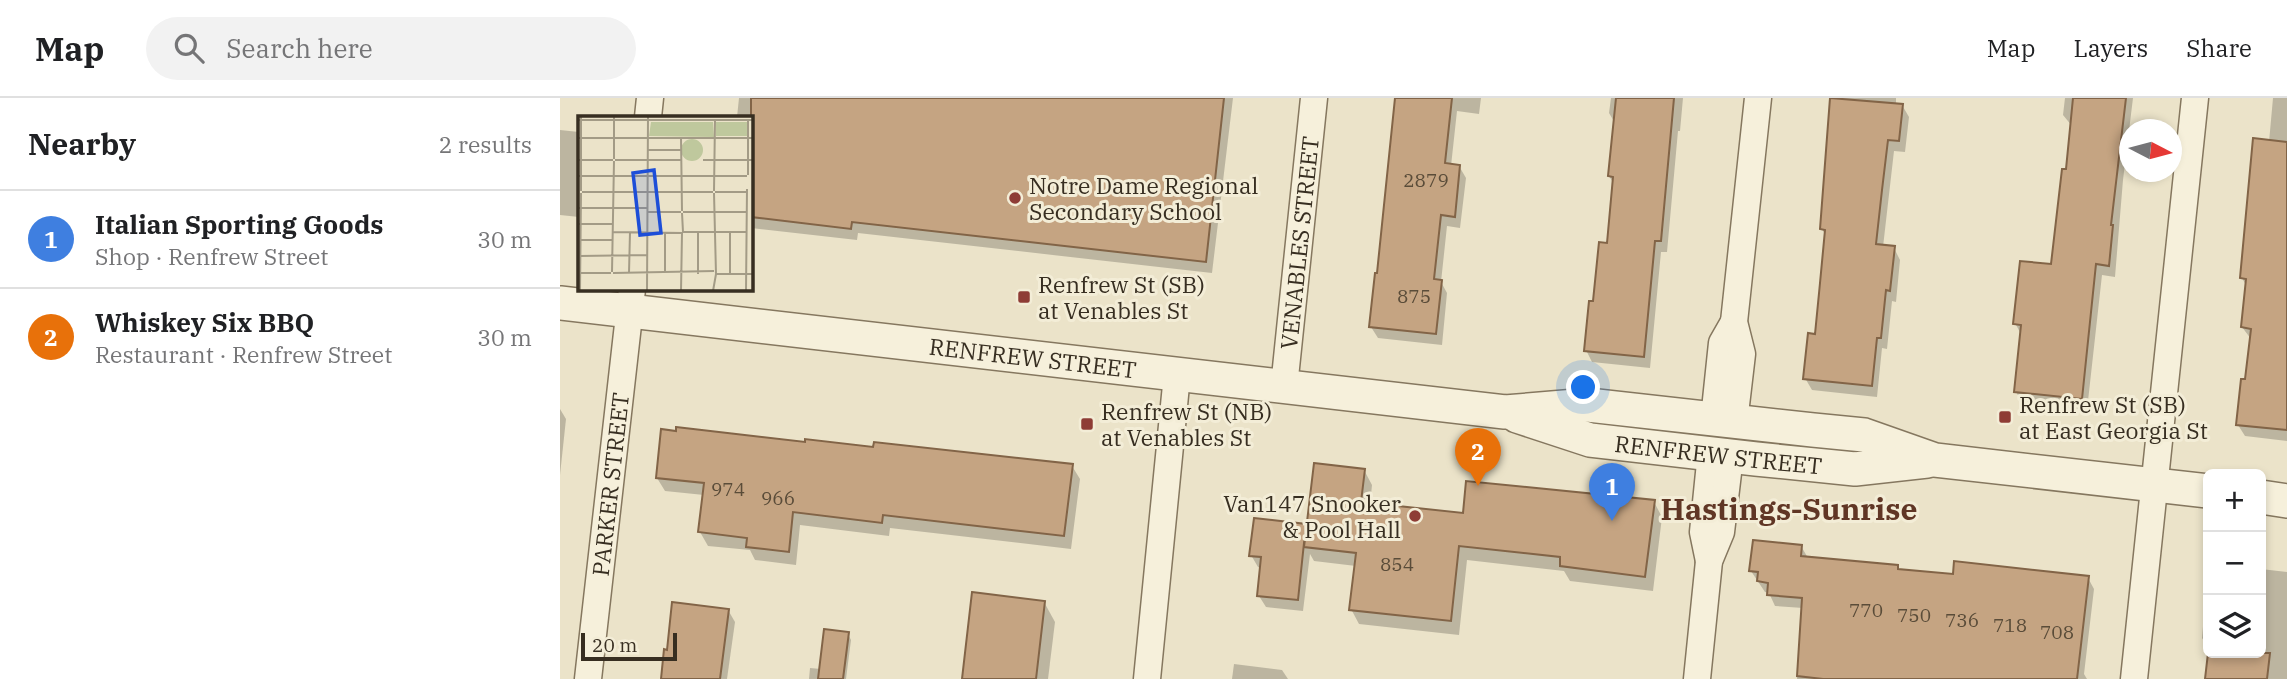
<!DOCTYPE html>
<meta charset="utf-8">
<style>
:root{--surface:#fff;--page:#f2f2f2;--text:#202124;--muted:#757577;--line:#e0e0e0;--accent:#7c3aed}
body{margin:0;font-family:"IBM Plex Serif",serif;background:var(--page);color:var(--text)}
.controls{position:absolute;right:21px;bottom:21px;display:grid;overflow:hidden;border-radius:10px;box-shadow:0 4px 10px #0003}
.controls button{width:63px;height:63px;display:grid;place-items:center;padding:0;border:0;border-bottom:2px solid var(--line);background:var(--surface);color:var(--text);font:35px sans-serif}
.compass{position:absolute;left:1559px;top:21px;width:63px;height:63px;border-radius:50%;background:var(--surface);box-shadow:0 4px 10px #0003;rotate:96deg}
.scale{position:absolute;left:21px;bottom:18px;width:96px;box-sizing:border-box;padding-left:7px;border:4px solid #372e21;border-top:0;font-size:19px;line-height:24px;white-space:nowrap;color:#372e21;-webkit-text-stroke:5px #f3edd7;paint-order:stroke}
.you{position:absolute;left:1024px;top:290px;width:24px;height:24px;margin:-18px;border:5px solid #fff;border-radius:50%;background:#1a73e8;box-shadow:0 0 0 10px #1a73e833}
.badge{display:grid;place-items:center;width:46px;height:46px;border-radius:50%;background:var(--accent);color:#fff;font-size:23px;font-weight:700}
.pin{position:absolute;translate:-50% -58px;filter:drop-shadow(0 2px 4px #0008)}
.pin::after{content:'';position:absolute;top:37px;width:24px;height:21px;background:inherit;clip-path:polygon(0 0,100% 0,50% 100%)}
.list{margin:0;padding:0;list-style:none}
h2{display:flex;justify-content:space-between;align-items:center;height:91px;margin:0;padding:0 28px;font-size:30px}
h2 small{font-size:23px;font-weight:400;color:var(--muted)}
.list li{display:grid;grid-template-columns:46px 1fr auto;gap:21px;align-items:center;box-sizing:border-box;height:98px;padding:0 28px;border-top:2px solid var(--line)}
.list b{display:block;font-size:26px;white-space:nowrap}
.list p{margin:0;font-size:23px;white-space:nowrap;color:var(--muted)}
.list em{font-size:23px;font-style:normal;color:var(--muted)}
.icon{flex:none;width:38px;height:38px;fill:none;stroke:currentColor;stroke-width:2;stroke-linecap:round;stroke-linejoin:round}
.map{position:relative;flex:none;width:1727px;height:581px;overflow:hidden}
header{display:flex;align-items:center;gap:42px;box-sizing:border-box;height:98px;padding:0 35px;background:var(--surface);border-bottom:2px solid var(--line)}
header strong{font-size:33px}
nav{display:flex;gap:38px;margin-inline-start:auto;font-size:24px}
.search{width:490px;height:63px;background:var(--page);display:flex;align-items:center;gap:18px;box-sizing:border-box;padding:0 24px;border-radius:38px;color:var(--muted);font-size:26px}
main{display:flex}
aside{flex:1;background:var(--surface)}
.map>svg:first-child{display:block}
.shadow{fill:#0003}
.building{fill:#c5a482;stroke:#826447;stroke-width:2}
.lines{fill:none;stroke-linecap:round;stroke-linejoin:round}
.minor-casing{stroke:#85775f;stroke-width:29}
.tertiary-casing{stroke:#85775f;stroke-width:36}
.minor{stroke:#f6f0db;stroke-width:26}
.tertiary{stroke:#f6f0db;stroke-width:33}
.poi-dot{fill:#8e3c35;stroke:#f3edd7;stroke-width:2.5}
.labels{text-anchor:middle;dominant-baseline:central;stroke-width:6;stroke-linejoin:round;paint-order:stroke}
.number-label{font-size:19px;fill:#5a4c39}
.poi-label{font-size:23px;fill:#372e21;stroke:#f3edd7;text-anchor:start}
.street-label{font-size:23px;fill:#372e21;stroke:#f3edd7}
.district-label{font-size:30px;font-weight:bold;fill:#603625;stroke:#f3edd7}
.inset-road{fill:none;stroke:#a39b86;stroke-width:2}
.view{fill:#1d4ed8;fill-opacity:0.15;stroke:#1d4ed8;stroke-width:3.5}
.inset-edge{fill:none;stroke:#372e21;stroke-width:3.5}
</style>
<header>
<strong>Map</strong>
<div class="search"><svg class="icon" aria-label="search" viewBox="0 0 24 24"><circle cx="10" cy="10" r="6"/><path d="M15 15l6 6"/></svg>Search here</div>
<nav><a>Map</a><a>Layers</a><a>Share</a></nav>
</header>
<main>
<aside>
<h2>Nearby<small>2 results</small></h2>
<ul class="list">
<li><span class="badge" style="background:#3f7fe0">1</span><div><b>Italian Sporting Goods</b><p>Shop · Renfrew Street</p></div><em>30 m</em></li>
<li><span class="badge" style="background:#e8710a">2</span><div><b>Whiskey Six BBQ</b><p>Restaurant · Renfrew Street</p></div><em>30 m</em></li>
</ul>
</aside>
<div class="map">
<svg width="1727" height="581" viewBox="0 0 1727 581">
<rect width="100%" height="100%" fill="#ebe3c9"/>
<g class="shadow">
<path d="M179,0h494l-21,175 -354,-40 -1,7 -106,-12v-111h-14z"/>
<path d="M841,0h80l-2,16 -22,-3 -6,55h8l7,12 -6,50 -13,-2 -6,56 6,11 -5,52 -64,-7 -7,-11z"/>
<path d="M1051,0h72l-3,33h-2l-11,121h-6l-11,116 -58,-6 -6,-12 22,-105 6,-61 -5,-8 6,-53 -6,-10z"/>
<path d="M1270,0h66v7h6l7,12 -4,35 -11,-1 -11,96 11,1 6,12 -4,42 -4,-1 -5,48 -5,-1 -5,49 -65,-7 -7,-12 11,-42 10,-100 -4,-7z"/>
<path d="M1505,0h68l-10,82 -8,97 -13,-2 -15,135 -64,-7 -7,-11 6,-56 -7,-13 38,-57 19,-140 -9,-11z"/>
<path d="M1713,0h14v343l-42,-5 -7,-11 9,-44 4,-42 -9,-12 5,-40 -5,-9 27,-136z"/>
<path d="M0,32l19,2v85l-19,-2z"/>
<path d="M0,311l6,10 -6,56z"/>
<path d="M247,346l265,22 8,13 -9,70 -181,-21 -1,8 -89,-11 -4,40 -41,-5 -5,-10 -42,-4 -8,-14 4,-37 -39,-4 -8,-13z"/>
<path d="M804,372l8,15 -2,20 95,10 189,-13 8,15 -9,74 -83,-10 -6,-10 -97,-11 -8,75 -100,-11 -8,-15 5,-43 -42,-5 -4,-7 -7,57 -37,-4 -7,-11 3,-28 -4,-1 -7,-12 54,-29 3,4z"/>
<path d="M1241,448l7,12 89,9 2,3 55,6 134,2 6,11 -10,85 3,5h-290l6,-71 -28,-2 -6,-13 -4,-1 -14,-21z"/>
<path d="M1701,471l26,3v107h-80l3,-26h51z"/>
<path d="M484,504l11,20 -7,57h-84z"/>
<path d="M168,512l7,12 -8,57h-64z"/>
<path d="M1644,517l4,1v32l-6,-10z"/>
<path d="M288,536l3,6 -5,39h-37l1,-11 11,1z"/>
<path d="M674,566l48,6 6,9h-56z"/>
</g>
<g class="building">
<path d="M191,0h473l-18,164 -354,-40 -1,7 -100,-12z"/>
<path d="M835,0h57l-7,65 15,2 -5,52 -14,-2 -7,64 8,1 -6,54 -67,-7 6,-54h2z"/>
<path d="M1056,0h58l-13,143h-6l-11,116 -60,-6 5,-50h4l6,-59 8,1 6,-66 -5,-1z"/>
<path d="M1270,0l73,6 -4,37 -11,-1 -6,50 -6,54 19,2 -5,45 -4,-1 -5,48h-4l-5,48 -69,-7 5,-46 7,1 5,-51 5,-53 -5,-1z"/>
<path d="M1513,0h53l-15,127h2l-4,41 -13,-2 -14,135 -68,-7 7,-67 -8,-1 7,-63 31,3 11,-95h4z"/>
<path d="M1693,40l34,4v288l-51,-5 5,-46h4l6,-50 -10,-2 5,-48 -6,-1z"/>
<path d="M116,329l129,15v-3l68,8 1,-5 199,22 -9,72 -181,-21 -1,8 -89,-11 -4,40 -43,-5 1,-9 -49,-6 6,-49 -48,-5 5,-49 15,2z"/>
<path d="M754,365l51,6 -4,33 102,11 3,-32 189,19 -10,77 -85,-11v-9l-101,-11 -8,75 -102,-11 7,-57 -52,-6z"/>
<path d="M694,420l52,6 -8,76 -41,-4 4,-39 -12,-1z"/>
<path d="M1193,442l49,5 -1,11 97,9v4l55,5 1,-13 135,15 -12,103h-254l-26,-3 5,-78 -35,-3 1,-12 -11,-2 1,-9 -9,-1z"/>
<path d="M412,494l73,9 -9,78h-74z"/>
<path d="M112,504l57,7 -9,70h-59l3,-30 3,1z"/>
<path d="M264,531l25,3 -6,47h-25z"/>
<path d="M1648,555h62l-3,26h-62z"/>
</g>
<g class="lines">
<g class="minor-casing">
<g id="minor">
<path d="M88,19l2,-19"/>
<path id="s1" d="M724,289l30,-289"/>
<path d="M1154,321l8,-76 12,-21"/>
<path d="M1174,324l8,-68 -8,-32 24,-224"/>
<path d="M1149,463l-6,-29 8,-79"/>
<path id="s2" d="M28,581l44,-390"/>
<path d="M587,581l30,-304"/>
<path d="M1137,581l12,-118 12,-29 9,-76"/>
<path d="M1574,581l61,-581"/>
</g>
</g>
<g class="tertiary-casing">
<g id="tertiary">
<path id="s3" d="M0,205l945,109 83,-7 225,25 51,5 71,25 273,31"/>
<path id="s4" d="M957,318l73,24 166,19 99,10 72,-8"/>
<path d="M1701,399l26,4"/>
</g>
</g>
<use href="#minor" class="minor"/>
<use href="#tertiary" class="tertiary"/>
</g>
<g class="poi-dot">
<circle cx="455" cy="100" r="7"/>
<rect x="457" y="192" width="14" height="14" rx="3.5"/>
<rect x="1438" y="312" width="14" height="14" rx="3.5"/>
<rect x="520" y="319" width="14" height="14" rx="3.5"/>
<circle cx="855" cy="418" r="7"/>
</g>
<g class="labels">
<g class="number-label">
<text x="866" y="82">2879</text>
<text x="854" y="198">875</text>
<text x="168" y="391">974</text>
<text x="218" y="400">966</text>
<text x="837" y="466">854</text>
<text x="1306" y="512">770</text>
<text x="1354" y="517">750</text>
<text x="1402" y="522">736</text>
<text x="1450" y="527">718</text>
<text x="1497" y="534">708</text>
</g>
<g class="poi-label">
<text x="469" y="87">Notre Dame Regional<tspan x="469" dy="26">Secondary School</tspan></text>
<text x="478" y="186">Renfrew St (SB)<tspan x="478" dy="26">at Venables St</tspan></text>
<text x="1459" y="306">Renfrew St (SB)<tspan x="1459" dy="26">at East Georgia St</tspan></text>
<text x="541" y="313">Renfrew St (NB)<tspan x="541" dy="26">at Venables St</tspan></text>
<text x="841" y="405" text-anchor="end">Van147 Snooker<tspan x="841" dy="26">&amp; Pool Hall</tspan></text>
</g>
<g class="street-label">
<text stroke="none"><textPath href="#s1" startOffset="145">VENABLES STREET</textPath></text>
<text stroke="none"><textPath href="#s3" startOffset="476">RENFREW STREET</textPath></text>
<text stroke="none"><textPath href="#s4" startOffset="206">RENFREW STREET</textPath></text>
<text stroke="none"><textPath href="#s2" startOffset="196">PARKER STREET</textPath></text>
</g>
<g class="district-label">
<text x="1229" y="410">Hastings-Sunrise</text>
</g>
</g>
<g transform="translate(18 18)">
<rect width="175" height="175" fill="#ebe3c9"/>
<path d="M135,6l1,15 -65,-1 2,-14zM138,6h31v14h-31zM103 34a11 11 0 1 1 22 0a11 11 0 1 1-22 0Z" fill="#bfc89d"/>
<path class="inset-road" d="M0,4h175M0,22h175M103,22l1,73M70,34h33M36,43v-43M0,44h35M37,44h66M125,44h50M170,59v-55M0,60h169M3,75v-75M136,75l1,-71M4,76h65M70,76h65M137,76h31M136,77l2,81M0,92h69M69,96h34M105,96h64M104,97l1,19h63M0,108h35M35,116l69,1 -1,58M2,124h32M2,140l67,-1M34,156l2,-111M2,157h31M35,157l101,-2M51,157l1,-41M87,157v-41M120,158v-42M152,158v-42M2,175l1,-98M69,175l1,-175M135,175l3,-17h37M168,175l1,-102"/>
<path class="view" d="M76,54l7,63 -21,2 -7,-62z"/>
<rect width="175" height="175" class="inset-edge"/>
</g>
</svg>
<div class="controls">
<button>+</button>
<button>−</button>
<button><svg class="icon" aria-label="layers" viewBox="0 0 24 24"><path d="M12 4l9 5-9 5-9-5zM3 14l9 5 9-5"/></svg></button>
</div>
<svg class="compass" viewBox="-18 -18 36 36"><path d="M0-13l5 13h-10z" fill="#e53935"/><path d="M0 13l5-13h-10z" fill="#757577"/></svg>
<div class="scale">20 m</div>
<div class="you"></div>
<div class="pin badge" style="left:1052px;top:423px;background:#3f7fe0">1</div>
<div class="pin badge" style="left:918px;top:388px;background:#e8710a">2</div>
</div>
</main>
